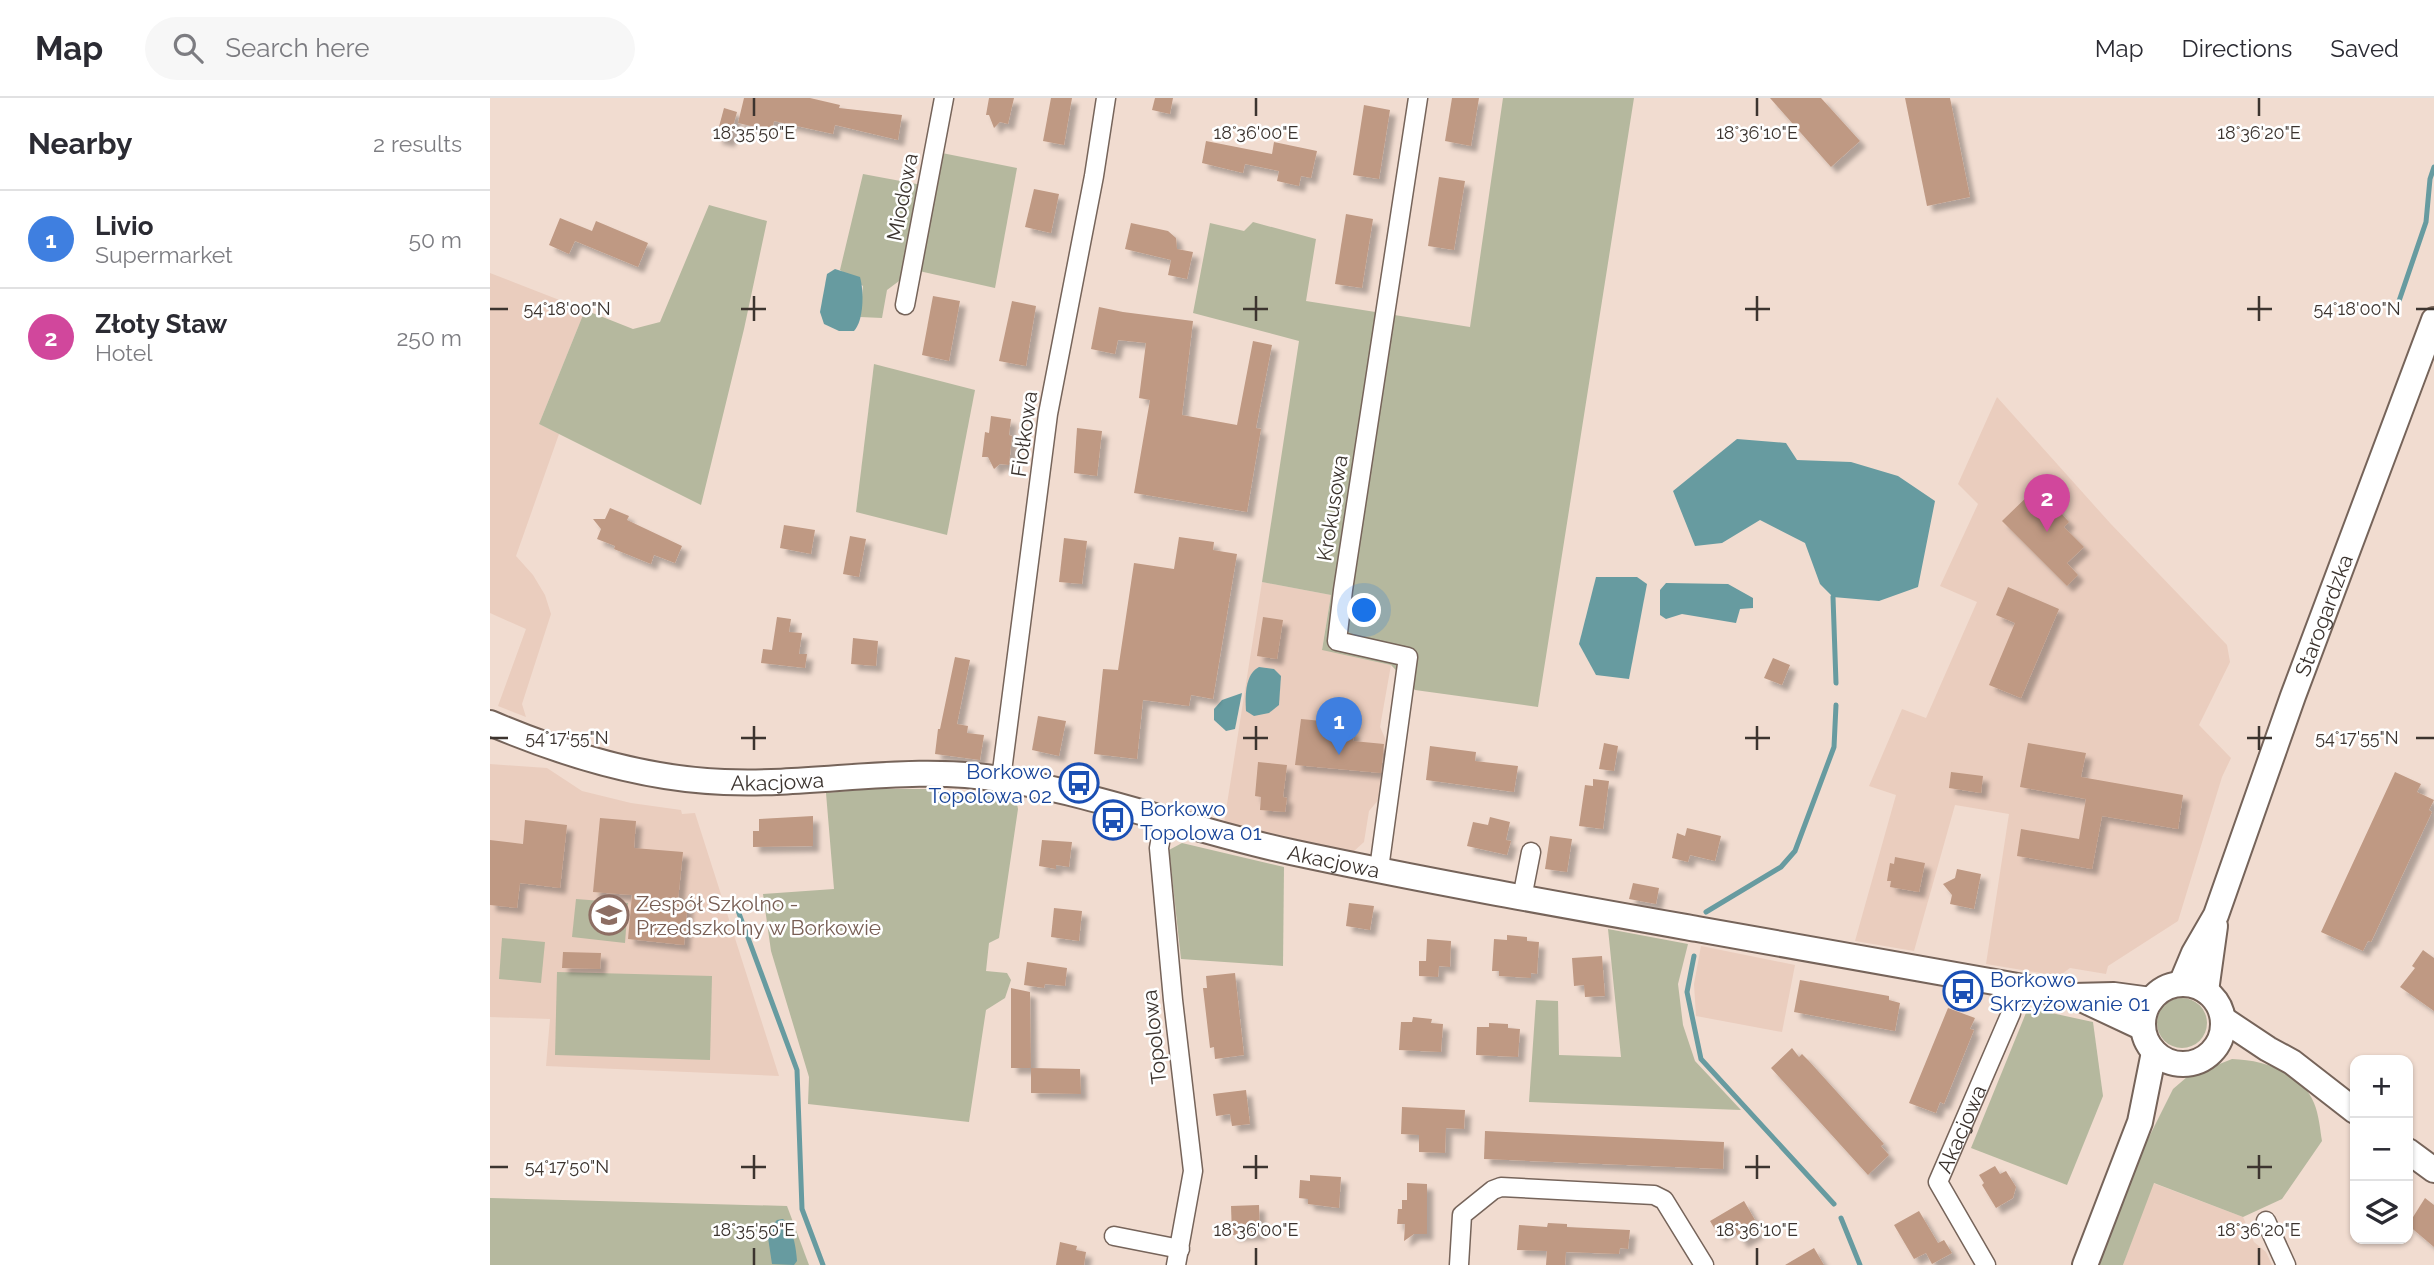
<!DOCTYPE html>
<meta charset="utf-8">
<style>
:root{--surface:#fff;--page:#f7f7f7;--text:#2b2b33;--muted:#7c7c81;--line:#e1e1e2;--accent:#3c7b90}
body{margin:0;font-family:Raleway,sans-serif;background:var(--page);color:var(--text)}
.controls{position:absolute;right:21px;bottom:21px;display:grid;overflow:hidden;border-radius:14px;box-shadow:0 2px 5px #0004}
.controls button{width:63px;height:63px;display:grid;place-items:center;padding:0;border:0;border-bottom:2px solid var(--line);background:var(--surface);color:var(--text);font:35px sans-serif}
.you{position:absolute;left:875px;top:513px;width:24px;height:24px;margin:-18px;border:5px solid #fff;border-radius:50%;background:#1a73e8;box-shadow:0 0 0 10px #1a73e833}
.badge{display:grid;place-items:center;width:46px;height:46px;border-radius:50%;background:var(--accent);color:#fff;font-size:23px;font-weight:700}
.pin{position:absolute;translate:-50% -58px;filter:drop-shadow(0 2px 4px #0008)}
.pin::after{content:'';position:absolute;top:37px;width:24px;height:21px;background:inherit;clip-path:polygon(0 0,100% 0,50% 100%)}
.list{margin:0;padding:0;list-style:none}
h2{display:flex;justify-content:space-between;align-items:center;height:91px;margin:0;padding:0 28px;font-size:30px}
h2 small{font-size:23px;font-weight:400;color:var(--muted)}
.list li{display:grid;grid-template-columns:46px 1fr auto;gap:21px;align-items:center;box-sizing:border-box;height:98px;padding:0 28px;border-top:2px solid var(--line)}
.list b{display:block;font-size:26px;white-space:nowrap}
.list p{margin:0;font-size:23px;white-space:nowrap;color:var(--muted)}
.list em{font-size:23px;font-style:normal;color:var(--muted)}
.icon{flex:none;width:38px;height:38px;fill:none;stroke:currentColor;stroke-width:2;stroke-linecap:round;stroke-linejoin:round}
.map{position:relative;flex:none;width:1944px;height:1167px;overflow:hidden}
header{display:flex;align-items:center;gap:42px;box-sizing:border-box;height:98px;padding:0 35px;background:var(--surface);border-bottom:2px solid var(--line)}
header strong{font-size:33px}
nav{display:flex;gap:38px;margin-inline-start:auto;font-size:24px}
.search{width:490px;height:63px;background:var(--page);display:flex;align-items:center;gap:18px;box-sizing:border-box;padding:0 24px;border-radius:38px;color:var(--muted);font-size:26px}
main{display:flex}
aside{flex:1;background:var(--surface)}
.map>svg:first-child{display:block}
.built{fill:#eacdbe}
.green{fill:#b5b89e}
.water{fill:#679ba0}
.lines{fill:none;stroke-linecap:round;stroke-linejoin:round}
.stream{stroke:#679ba0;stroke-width:5}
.building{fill:#bf9983;filter:url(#shadow)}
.street-casing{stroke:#76645a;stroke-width:21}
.secondary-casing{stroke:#76645a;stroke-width:28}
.street{stroke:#fff;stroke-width:18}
.secondary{stroke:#fff;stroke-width:24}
.ticks{fill:none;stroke:#3c342f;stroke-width:2.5}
.labels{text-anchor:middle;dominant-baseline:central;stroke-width:5;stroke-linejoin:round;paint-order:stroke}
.street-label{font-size:21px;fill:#3c342f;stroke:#fff}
.transit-label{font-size:21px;fill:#164399;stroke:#fff;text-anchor:start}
.education-label{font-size:21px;fill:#785e54;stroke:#fff;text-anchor:start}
.ticks-label{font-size:18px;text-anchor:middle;fill:#3c342f;stroke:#fff;stroke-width:5;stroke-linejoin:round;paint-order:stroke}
</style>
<header>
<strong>Map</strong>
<div class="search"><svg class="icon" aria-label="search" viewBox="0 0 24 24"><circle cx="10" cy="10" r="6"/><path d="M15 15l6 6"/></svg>Search here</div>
<nav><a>Map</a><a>Directions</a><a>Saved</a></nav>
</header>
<main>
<aside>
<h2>Nearby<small>2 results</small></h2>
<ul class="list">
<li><span class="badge" style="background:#3f7fe0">1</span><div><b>Livio</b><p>Supermarket</p></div><em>50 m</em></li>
<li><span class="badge" style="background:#d1479c">2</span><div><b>Złoty Staw</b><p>Hotel</p></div><em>250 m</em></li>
</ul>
</aside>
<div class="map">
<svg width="1944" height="1167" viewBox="0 0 1944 1167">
<defs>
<filter id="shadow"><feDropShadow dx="6" dy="6" stdDeviation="2" flood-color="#0004"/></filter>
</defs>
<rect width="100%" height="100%" fill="#f1dcd0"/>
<g class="built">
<path d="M0,175l95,37 -46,114 20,10 -43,122 17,19 12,20 6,19 -29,90 4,13 -28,-11 28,-77 -36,-16z"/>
<path d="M1507,299l113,126 117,122 3,17 -31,63 32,33 -9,19 -44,144 -70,45 -2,8 -36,-6 -11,8 -73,-12 23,-150 -54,-9 -41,146 -59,-10 41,-146 -27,-9 33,-77 24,9 51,-116 -37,-16 38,-82 -20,-20z"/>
<path d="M772,484l69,13 -9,54 69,16 -11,62 8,18 -9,54 -10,12 -5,31 -11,10 -129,-29z"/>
<path d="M0,666l57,4 35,23 49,12 50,7 1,4 13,-1 84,263 -233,-10 4,-47 -60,-2z"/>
<path d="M1211,848l94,19 -13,67 -86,-16 -2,-32z"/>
<path d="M1663,1085l90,34 11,25 12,10 6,13h-149z"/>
</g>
<g class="green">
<path d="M1013,0h131l-96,609 -123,-17 -24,-25 -69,-15 9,-55 -69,-13 37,-241 -106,-28 17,-90 34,8 9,-9 63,17 -10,62 164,26z"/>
<path d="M452,55l75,15 -22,120 -76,-17z"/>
<path d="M373,76l59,11 -19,93 -16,12 -5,28 -22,-1 3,-31 -23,-16z"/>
<path d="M219,107l58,16 -23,108 -43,176 -162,-81 46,-114 48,19 27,-7z"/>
<path d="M384,266l101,26 -28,145 -91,-23z"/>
<path d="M380,691h60l86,10 2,10 -19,129 -10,5 -3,28 21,2 4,7 -6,18 -19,12 -17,112 -161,-18 1,-27 -38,-126 -8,-57 71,-5 -8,-96z"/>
<path d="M692,745l102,24 -1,99 -102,-7 -12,-109z"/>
<path d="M86,801l52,4 -3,40 -53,-6z"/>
<path d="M1118,831l80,15 -10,40 5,41 12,36 46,49 -212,-8 7,-102 22,1 1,54 62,2z"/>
<path d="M12,840l43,4 -4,41 -42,-4z"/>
<path d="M67,874l155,4 -2,84 -155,-5z"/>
<circle cx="1692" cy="925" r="25"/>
<path d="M1538,910l65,14 10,74 -36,89 -96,-37z"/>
<path d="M1742,961c32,1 69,13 82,44 5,12 6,26 8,38l-40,58 -39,18 -89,-34 -31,82h-25l35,-96 40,-80 14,-12z"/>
<path d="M0,1100l297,8 22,59h-319z"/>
</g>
<g class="water">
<path d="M345,171l25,8c4,14 4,43 -6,54h-15l-15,-7 -4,-12 7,-38z"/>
<path d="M1247,341l49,4 11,17 54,2 47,14 37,25 -17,86 -39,14 -46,-4 -13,-13 -15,-41 -45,-23 -38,23 -27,3 -22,-55z"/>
<path d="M1106,479h41l10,7 -18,95 -33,-4 -17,-31z"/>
<path d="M1176,485l62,1 25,14v10l-13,1 -4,14 -54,-9 -16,5 -6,-4v-25z"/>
<path d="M769,569l15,2 7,7 -2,29 -10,8 -15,3 -8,-5c-1,-15 -1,-37 13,-44z"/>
<path d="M752,595l-7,36 -9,2 -12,-11v-11l8,-9z"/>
<path d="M293,1121c10,8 13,29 14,42l-3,4 -22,-1 -5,-33 10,-11z"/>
</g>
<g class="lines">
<g class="stream">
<path d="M1909,203l27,-79 4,-43 4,-12"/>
<path d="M1343,499l3,86"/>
<path d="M247,810l60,162 5,139 21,56"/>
<path d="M1216,814l75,-45 14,-16 39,-104 2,-42"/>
<path d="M1204,858l-7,36 14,67 133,145"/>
<path d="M1351,1120l19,47"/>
</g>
</g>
<g class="building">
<path d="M254,0h66l30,7 -1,3 63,7 -4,25 -63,-15 -2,9 -59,-13 -2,10 -34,-8z"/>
<path d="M499,0h25l-6,26 -8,-2 -6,6 -5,-13h-3z"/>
<path d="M561,0h21l-8,47 -21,-4z"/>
<path d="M665,0h18l-3,16 -18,-4z"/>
<path d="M962,0h27l-8,48 -26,-5z"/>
<path d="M1280,0h51l39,43 -29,26z"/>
<path d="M1415,0h45l20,99 -43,9z"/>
<path d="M874,7l26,5 -11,69 -26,-4z"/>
<path d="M234,10l13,4 -8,29 -13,-3z"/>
<path d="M716,43l66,13 2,-12 43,9 -6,27 -10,-2 -2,10 -22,-5 2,-10 -34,-7 -2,9 -41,-10z"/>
<path d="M949,79l26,4 -11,69 -26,-4z"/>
<path d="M544,91l25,5 -8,39 -26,-6z"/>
<path d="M856,116l27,5 -11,69 -27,-4z"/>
<path d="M70,120l32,13 4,-10 52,22 -10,24 -63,-26 -6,13 -20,-9z"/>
<path d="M641,125l37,8 8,7 1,11 16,3 -6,27 -19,-4 3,-15 -46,-11z"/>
<path d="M443,198l27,5 -11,60 -27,-6z"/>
<path d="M522,203l24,5 -10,60 -27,-5z"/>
<path d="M609,209l24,5 70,9 -11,94 55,10 16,-84 19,4 -16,83 5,1 -14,83 -113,-19 16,-93 -11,-2 7,-55 -28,-3 -3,14 -24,-5z"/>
<path d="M501,318l20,3 -2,16 3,1 -3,29 -9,-1 -6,5 -6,-12h-6l3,-25 4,1z"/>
<path d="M587,330l25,3 -5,45 -23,-3z"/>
<path d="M1547,389l32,35 -5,5 20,20 -17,16 11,12 -11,11 -65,-65z"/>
<path d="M120,410l19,8 -2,4 55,26 -7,17 -21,-8 -3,9 -37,-15 1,-3 -18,-7 4,-10 -8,-10h12z"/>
<path d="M294,427l31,5 -4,24 -31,-6z"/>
<path d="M360,438l16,3 -7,38 -16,-3z"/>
<path d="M689,439l35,5 -1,8 24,4 -24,145 -22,-4 -2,11 -46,-6 -6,59 -43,-5 9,-85 15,1 16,-107 40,6z"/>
<path d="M574,440l23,3 -5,43 -23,-2z"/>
<path d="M1518,489l51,22 -38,89 -32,-13 26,-62 -19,-8z"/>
<path d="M287,519l14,2 -2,13 13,1 -3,21h8l-2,14 -44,-5 2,-14 9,1z"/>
<path d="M773,519l20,3 -6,39 -20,-3z"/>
<path d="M363,540l25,3 -2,25 -25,-2z"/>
<path d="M465,559l15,3 -13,64 11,2 -1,7 17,2 -4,25 -45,-6 3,-25h2z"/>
<path d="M1283,560l17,7 -8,20 -18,-7z"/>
<path d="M548,618l28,5 -7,35 -27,-6z"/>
<path d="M811,621l21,2v7l32,3 -1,10 31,3 -3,29 -86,-8z"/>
<path d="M1114,645l14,3 -4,25 -15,-2z"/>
<path d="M1538,645l58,10 -5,24 102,18 -5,34 -76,-13 -10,53 -75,-13 4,-27 58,10 7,-40 -66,-12z"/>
<path d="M940,648l46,6 -1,9 43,5 -4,26 -88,-12z"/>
<path d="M768,664l29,3 -4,32 4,1 -2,14 -25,-2 1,-13 -6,-1z"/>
<path d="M1461,674l32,4 -2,17 -32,-5z"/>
<path d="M1905,674l26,12 -4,8 17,8 -5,10 3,2 -61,130 -3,-1 -5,10 -42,-19z"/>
<path d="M1103,681l16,2 -6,48 -24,-3 6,-41 8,1z"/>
<path d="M323,718v30l-60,1v-16h6v-12z"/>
<path d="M1000,719l20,5 -4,18 5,1 -4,14 -40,-9 6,-24 15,3z"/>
<path d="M110,720l36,3 -2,27 49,4 -5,48h10l-4,45 -56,-6 4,-44 -39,-3z"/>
<path d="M35,722l42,5 -7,63 -40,-5 -3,25 -27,-3v-65l33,4z"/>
<path d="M1197,730l34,8 -6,25 -25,-6 -2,7 -16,-4 5,-25 8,3z"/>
<path d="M1060,738l22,3 -5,33 -22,-3z"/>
<path d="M552,742l30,2 -3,25 -13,-2v4l-17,-3z"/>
<path d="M1405,759l30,6 -6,29 -29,-5 1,-6h-4l3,-18 4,1z"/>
<path d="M1467,771l24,5 -7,35 -24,-5 2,-9 -9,-11 12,-6z"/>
<path d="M1143,785l26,5 -3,16 -27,-5z"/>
<path d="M859,805l25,3 -4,24 -24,-4z"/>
<path d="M564,810l28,3 -3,30 -28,-4z"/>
<path d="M1017,837l20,2v4l12,1 -2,32 -6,-1v5l-32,-2v-5h-7l2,-32 13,1z"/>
<path d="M937,841l24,2 -1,26 -11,-1 -1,11 -19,-1v-15h7z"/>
<path d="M1933,852l11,8v53l-34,-24 15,-19 -3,-2z"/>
<path d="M73,854l38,1 -1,16 -38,-1z"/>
<path d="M1112,858l3,40 -20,1 -1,-12 -10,1 -2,-28z"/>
<path d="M537,864l40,6 -2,18 -20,-2 -1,4 -20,-3z"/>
<path d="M745,875l9,82 -29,4 -1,-12 -4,1 -7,-60h4l-1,-12z"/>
<path d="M1310,882l89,16v4l11,3 -5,28 -101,-19z"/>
<path d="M521,890l19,4 1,76h-20z"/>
<path d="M1458,910l27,10 -5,11 4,1 -30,74 -4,-2 -4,11 -27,-10z"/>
<path d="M923,919l19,2 -1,4 12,1 -2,28 -42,-2 2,-28h11z"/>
<path d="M999,925l19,1v4l12,1 -2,28 -42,-2 1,-28h12z"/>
<path d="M1302,950l7,9 3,-3 6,6 76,84 -3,2 8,9 -21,20 -97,-107z"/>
<path d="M541,970l49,1 1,25 -50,-1z"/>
<path d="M756,992l4,34 -18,2 -2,-12 -14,2 -3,-22z"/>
<path d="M912,1009l63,3 -1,19 -18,-1 -1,25 -26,-1v-17l-18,-1z"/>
<path d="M995,1033l239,11 -1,27 -239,-10z"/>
<path d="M1505,1068l5,8 6,-3 10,16 -3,11 -17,10 -14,-23 2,-2 -5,-8z"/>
<path d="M820,1077l31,2 -2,31 -31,-4v-5l-9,-1 1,-18 10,1z"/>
<path d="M917,1085l20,1v50h-13l-10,7 1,-17h-8l1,-15h4v-9h5z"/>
<path d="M1935,1100l9,7v42l-26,-22z"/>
<path d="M1254,1103l11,19 -3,2 6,10 -16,10 -9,-14 -14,8 -9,-15z"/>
<path d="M769,1107l1,29 -28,1 -1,-29z"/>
<path d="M1429,1113l19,32 6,-3 8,13 -20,11 -6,-11 -12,6 -20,-34z"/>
<path d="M1058,1125l19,1v3l63,3 -2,19 -8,-1 -1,6 -53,-2 -1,13h-19l1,-14 -30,-1 2,-25 28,2z"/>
<path d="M570,1144l17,4 -1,4 10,2 -2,13h-28z"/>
<path d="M1324,1150l10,17h-39z"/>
</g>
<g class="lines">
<g class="street-casing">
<g id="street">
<path d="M415,207l39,-207"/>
<path d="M511,681l47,-365 46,-238 12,-78"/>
<path d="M674,722l-5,28 14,152 20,171 -17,94"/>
<path d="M889,771l29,-212 -71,-16 6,-51 75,-492"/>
<path d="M1032,800l9,-46"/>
<path d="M1776,1123l20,44"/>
<path d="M624,1138l66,13"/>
<path d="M969,1167l3,-50 31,-25 8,-3 153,8 10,5 40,65"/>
<path id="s1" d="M1496,1167l-48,-83 73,-169 6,-27"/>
</g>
</g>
<g class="secondary-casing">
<g id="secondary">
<path id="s2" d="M0,625c75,32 153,56 234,59 93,4 184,-18 276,-3 98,15 193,52 291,73 135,29 271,53 406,77 126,22 251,45 376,67l41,-1 37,5"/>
<path id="s3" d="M1691,886l13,-31 22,-38 77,-219 141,-376"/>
<circle cx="1693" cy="926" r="40"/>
<path d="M1716,893l9,-65"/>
<path d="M1587,899l66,31"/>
<path d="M1733,921l45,30 24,13 63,49"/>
<path d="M1918,1053l26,19"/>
<path d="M1595,1167l55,-143 14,-70"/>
</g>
</g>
<use href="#street" class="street"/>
<use href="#secondary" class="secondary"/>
</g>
<path class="ticks" d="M264,0v18M766,0v18M1267,0v18M1769,0v18M264,198v25M766,198v25M1267,198v25M1769,198v25M0,211h18M251,211h25M753,211h25M1255,211h25M1757,211h25M1926,211h18M264,628v24M766,628v24M1267,628v24M1769,628v24M0,640h18M251,640h25M753,640h25M1255,640h25M1757,640h25M1926,640h18M264,1057v24M766,1057v24M1267,1057v24M1769,1057v24M0,1069h18M251,1069h25M753,1069h25M1255,1069h25M1757,1069h25M264,1150v17M766,1150v17M1267,1150v17M1769,1150v17"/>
<defs>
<g id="bus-ring" transform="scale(2.0125)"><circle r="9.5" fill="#fff" stroke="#1a4fb4" stroke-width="1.5"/><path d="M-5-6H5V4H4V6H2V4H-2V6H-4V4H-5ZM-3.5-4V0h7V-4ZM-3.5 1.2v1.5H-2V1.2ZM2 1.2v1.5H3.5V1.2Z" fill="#1a4fb4"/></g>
<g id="school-ring" transform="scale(2.0125)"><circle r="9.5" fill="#fff" stroke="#8d6e63" stroke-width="1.5"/><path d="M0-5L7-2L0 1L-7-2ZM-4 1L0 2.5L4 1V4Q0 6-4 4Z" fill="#8d6e63"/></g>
</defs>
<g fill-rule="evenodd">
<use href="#bus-ring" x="589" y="685"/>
<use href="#bus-ring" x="623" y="722"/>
<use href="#school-ring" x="119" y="817"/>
<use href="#bus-ring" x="1473" y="893"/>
</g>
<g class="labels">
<g class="street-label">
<text transform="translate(412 99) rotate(-79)">Miodowa</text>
<text transform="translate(534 336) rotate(-82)">Fiołkowa</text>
<text transform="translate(842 410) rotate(-81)">Krokusowa</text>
<text stroke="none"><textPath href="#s3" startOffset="396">Starogardzka</textPath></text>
<text stroke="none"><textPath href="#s2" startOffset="296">Akacjowa</textPath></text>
<text stroke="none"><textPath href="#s2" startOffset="863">Akacjowa</textPath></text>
<text transform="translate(664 939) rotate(-96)">Topolowa</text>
<text stroke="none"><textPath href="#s1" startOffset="154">Akacjowa</textPath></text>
</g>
<g class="transit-label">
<text x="562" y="673" text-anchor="end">Borkowo<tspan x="562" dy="24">Topolowa 02</tspan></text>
<text x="650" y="710">Borkowo<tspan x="650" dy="24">Topolowa 01</tspan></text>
<text x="1500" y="881">Borkowo<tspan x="1500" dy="24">Skrzyżowanie 01</tspan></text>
</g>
<g class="education-label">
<text x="146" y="805">Zespół Szkolno -<tspan x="146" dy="24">Przedszkolny w Borkowie</tspan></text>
</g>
</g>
<g class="ticks-label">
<text x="264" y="41">18°35'50"E</text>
<text x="766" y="41">18°36'00"E</text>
<text x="1267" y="41">18°36'10"E</text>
<text x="1769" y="41">18°36'20"E</text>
<text x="77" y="217">54°18'00"N</text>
<text x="1867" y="217">54°18'00"N</text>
<text x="77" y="646">54°17'55"N</text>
<text x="1867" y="646">54°17'55"N</text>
<text x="77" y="1075">54°17'50"N</text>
<text x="264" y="1138">18°35'50"E</text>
<text x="766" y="1138">18°36'00"E</text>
<text x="1267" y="1138">18°36'10"E</text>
<text x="1769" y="1138">18°36'20"E</text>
</g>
</svg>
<div class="controls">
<button>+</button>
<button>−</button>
<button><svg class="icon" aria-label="layers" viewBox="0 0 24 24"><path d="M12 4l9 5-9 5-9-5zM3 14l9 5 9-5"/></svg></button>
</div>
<div class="you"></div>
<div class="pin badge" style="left:849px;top:657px;background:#3f7fe0">1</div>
<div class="pin badge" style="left:1557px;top:434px;background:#d1479c">2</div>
</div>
</main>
